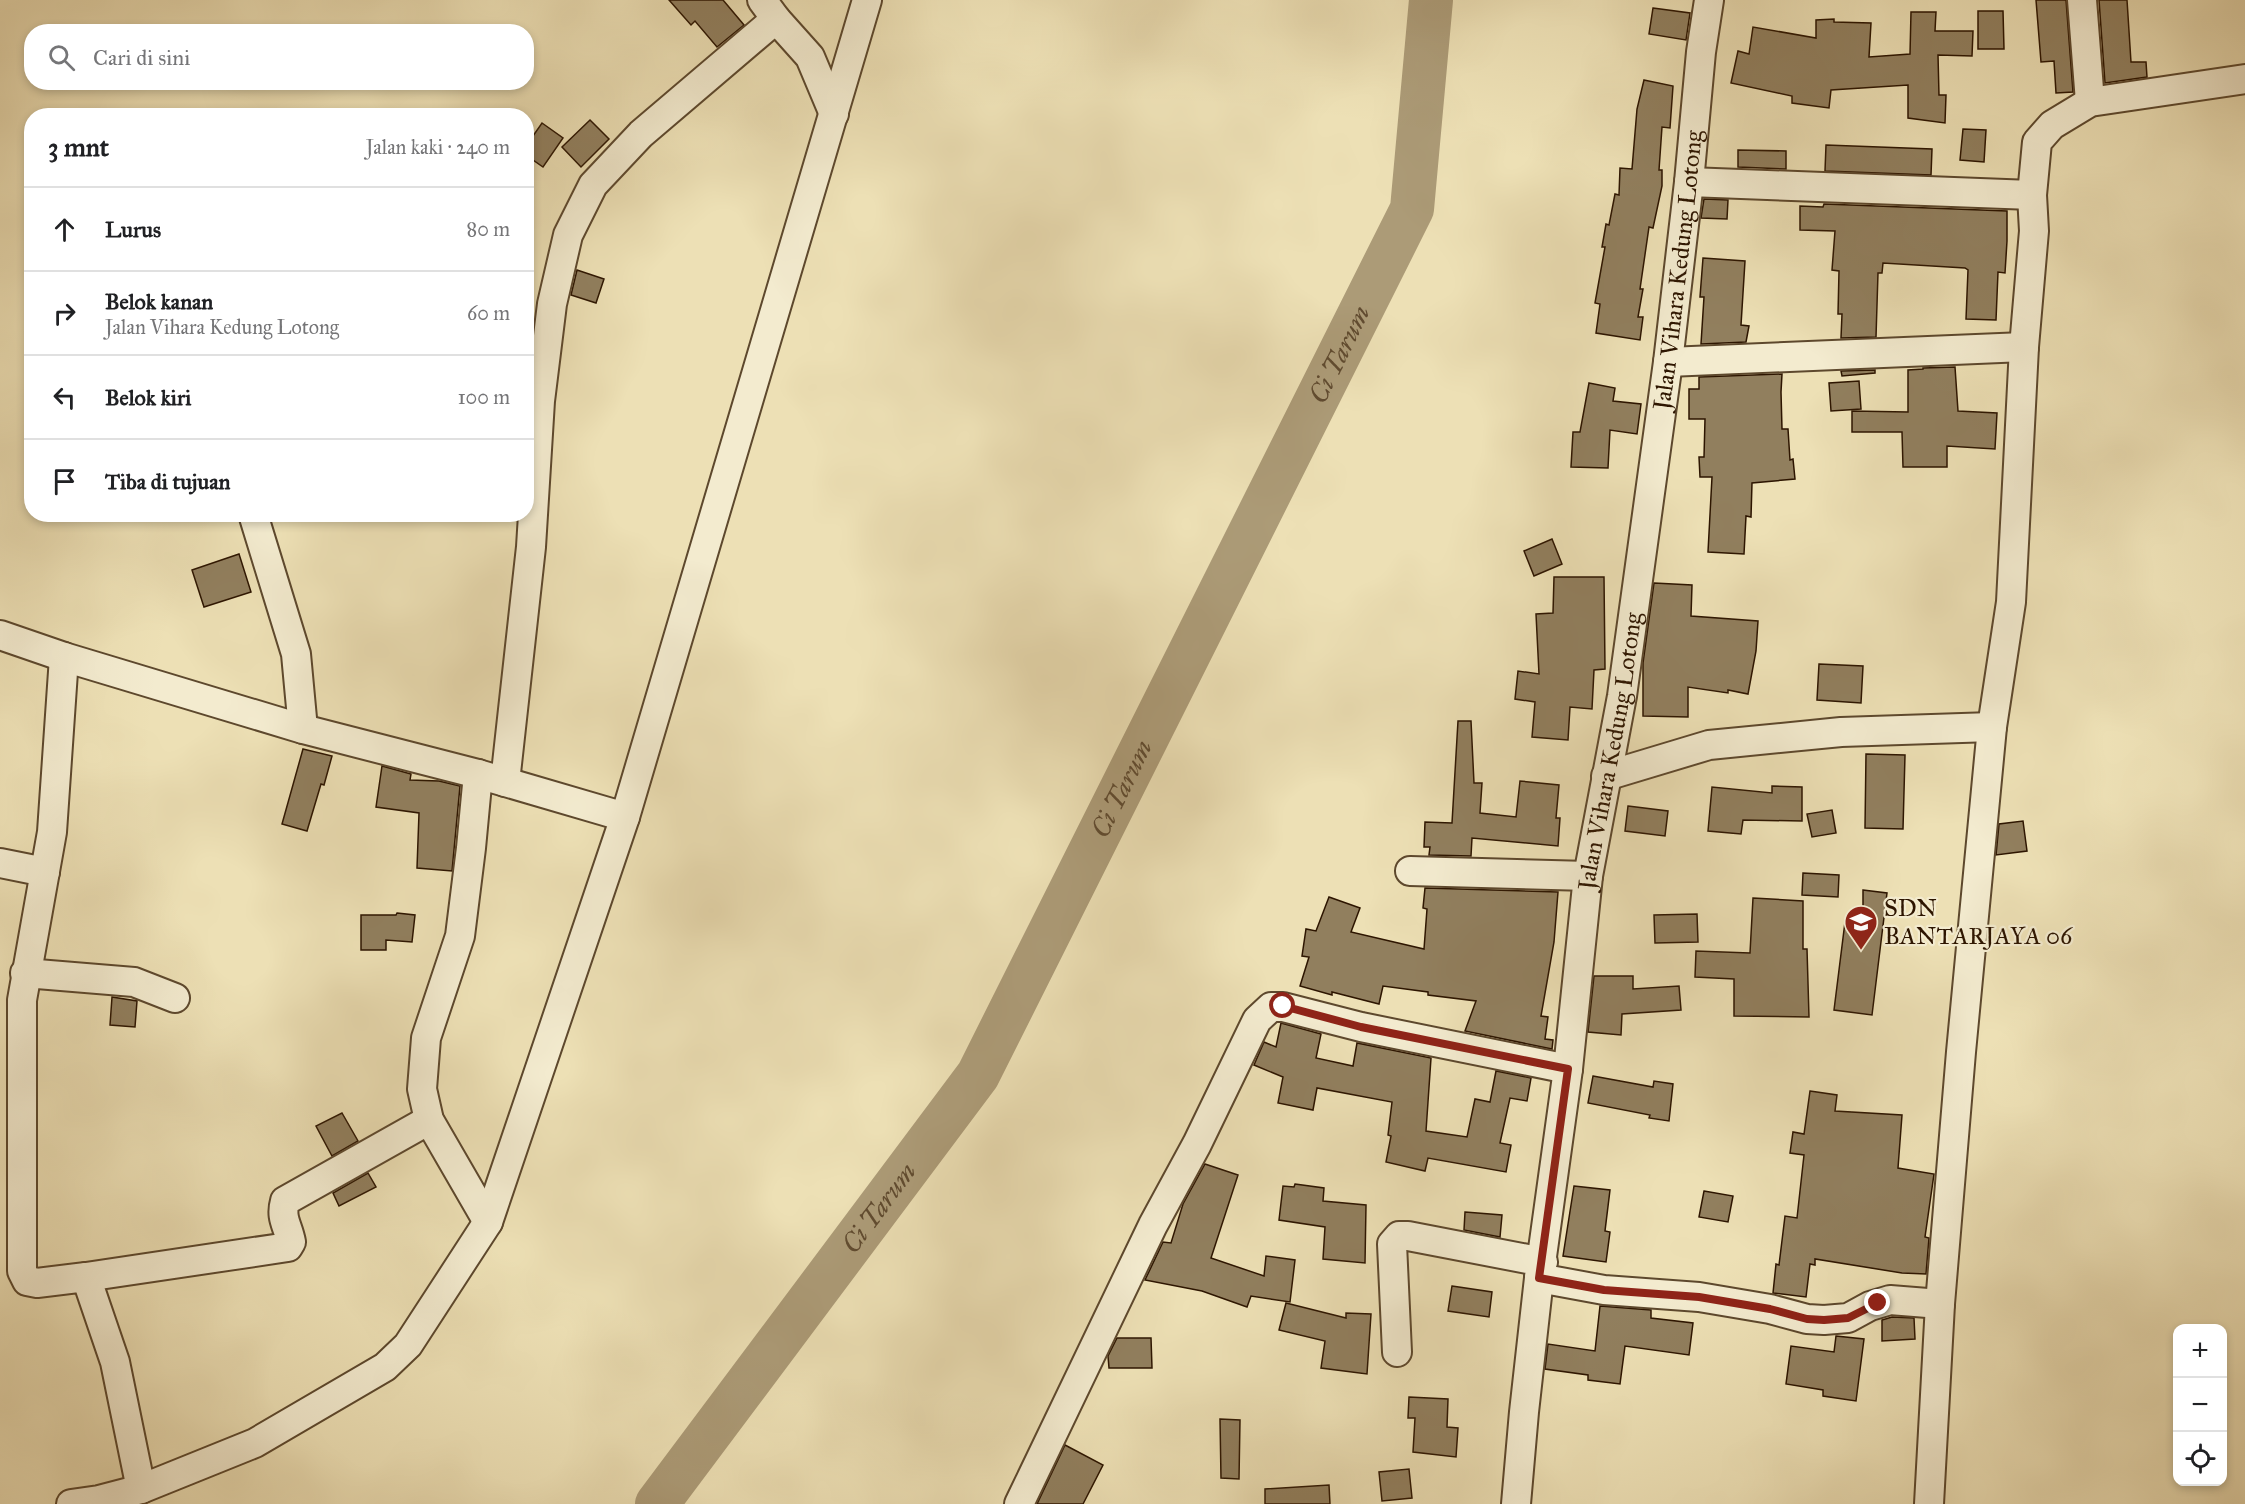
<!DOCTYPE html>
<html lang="id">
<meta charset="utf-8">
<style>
:root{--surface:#fff;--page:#f2f2f2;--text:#202124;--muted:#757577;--line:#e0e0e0}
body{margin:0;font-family:"IM FELL Great Primer",serif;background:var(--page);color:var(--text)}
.controls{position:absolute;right:18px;bottom:18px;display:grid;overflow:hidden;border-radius:12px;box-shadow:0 3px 9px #0003}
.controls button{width:54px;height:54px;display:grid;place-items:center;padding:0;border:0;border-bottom:2px solid var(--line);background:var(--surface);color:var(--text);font:30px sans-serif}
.stop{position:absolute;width:18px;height:18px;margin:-14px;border:4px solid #8f2418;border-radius:50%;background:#fff}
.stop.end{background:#8f2418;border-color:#fff;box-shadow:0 2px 6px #0008}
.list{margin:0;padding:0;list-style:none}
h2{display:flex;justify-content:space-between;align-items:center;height:78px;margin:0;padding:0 24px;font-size:26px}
h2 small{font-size:20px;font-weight:400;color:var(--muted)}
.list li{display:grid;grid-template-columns:39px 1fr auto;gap:18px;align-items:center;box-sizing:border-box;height:84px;padding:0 24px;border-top:2px solid var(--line)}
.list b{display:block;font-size:22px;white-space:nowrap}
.list p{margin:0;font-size:20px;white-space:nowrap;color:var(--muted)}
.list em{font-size:20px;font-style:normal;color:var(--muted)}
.icon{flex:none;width:33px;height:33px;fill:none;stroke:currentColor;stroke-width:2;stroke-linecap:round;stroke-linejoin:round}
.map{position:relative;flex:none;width:2245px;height:1504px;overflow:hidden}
.search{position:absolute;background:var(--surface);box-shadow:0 3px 9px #0003;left:24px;top:24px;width:510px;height:66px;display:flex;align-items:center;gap:15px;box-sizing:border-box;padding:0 21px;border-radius:24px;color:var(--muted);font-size:22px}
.panel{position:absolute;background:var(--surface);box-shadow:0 3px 9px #0003;left:24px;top:108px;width:510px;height:414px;border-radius:24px}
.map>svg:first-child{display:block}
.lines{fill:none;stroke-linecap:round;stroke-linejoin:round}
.river{stroke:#ac9b77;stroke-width:44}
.building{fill:#917f5e;stroke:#2d1500;stroke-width:1.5}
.minor-casing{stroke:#5d482d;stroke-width:32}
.minor{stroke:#f3ebcf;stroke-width:28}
.route{stroke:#8f2418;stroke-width:8}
.labels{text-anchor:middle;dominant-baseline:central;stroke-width:4.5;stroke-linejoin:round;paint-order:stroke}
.street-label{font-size:24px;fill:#2d1500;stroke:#f3ebcf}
.poi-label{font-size:24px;fill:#2d1500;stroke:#f3ebcf;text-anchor:start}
.water-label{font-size:26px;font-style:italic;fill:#604b30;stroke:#f3ebcf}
</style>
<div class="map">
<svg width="2245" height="1504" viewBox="0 0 2245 1504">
<rect width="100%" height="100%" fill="#ede0b5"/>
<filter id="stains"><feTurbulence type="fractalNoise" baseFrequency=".00333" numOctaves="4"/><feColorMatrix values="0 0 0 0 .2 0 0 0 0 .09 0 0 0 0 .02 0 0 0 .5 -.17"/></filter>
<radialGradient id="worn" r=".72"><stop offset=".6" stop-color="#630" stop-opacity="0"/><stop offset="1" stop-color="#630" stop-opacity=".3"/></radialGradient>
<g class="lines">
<path class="river" id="s1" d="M657,1504l321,-429 434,-866 19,-209"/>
</g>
<g class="building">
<path d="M669,0h54l21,25 -27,22 -22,-26 -4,4z"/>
<path d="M2036,0h30l7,92 -17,1 -2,-32 -13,1z"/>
<path d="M2099,0h28l4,62h15l1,15 -42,6z"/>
<path d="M1653,8l37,5 -4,27 -37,-6z"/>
<path d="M1978,11h25l1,38h-26z"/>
<path d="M1911,12h25l-1,19h38l-1,25 -34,-1 1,40h7l-1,28 -37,-5v-33l-77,5 -2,18 -37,-5v-7l-61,-13 7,-32 11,3 4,-27 63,11v-18l18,-1v3l37,1 -2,34 41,-3z"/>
<path d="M1644,80l29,6 -3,42 -8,-1 -3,43h3v16l-9,42 -4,-1 -9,62h3l-5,28h5l-3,23 -44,-7 4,-29 -5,-1 10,-56h-3l4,-23 3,1 6,-31 4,1 1,-27 12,1 5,-60z"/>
<path d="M590,120l19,19 -28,28 -19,-20z"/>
<path d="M542,123l21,15 -20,29 -17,-12v-9z"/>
<path d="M1963,129l23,1 -2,32 -24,-2z"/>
<path d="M1826,145l106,4 -1,26 -106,-4z"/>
<path d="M1738,150l48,1v18l-48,-2z"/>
<path d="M1704,199l24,1 -1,19 -26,-1z"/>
<path d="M1824,204l183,7v30l-2,32 -7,-1 -2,48 -30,-1 2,-49 -3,-2 -82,-5 -1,10h-4l-2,64 -35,1 1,-24h-4l1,-43 -7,-1 3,-39 -35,-1v-24l23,1z"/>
<path d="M1703,258l42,3 -4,64 8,1 -3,16 -45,2 3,-47h-4z"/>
<path d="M577,270l27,9 -8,24 -25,-8z"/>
<path d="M1955,367l3,44 39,2 -2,36 -48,-3v21h-44l-1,-35h-50v-21l56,1v-42l15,-1v-1z"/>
<path d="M1875,370v3l-33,3 -1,-5z"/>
<path d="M1782,374l-1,18 1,37h6l2,31 3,-1 2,20 -43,4 -1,34 -5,-1 -2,38 -36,-2 4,-75h-12l-1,-20h5l1,-38h-16v-30h10v-12z"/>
<path d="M1859,381l2,28 -30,2 -2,-28z"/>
<path d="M1589,383l26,5 -2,13 28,3 -4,30 -27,-4 -2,38 -37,-1 2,-35h7z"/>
<path d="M1552,539l10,25 -28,12 -10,-25z"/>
<path d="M239,554l12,38 -47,15 -12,-37z"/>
<path d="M1554,577h50l1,92 -11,1 -2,39 -22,-2 -2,33 -36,-3 3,-35 -20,-3 3,-28 21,3 -3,-60 17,-1z"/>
<path d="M1654,583l38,2 -1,31 67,5 -2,30 -8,43 -20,-4v3l-40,-6v30l-45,-1v-53z"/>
<path d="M1819,664l44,2 -2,37 -44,-3z"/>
<path d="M1458,721h13l3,62h8l-2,30 36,4 4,-36 39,4 -3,33h4l-2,28 -86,-8 -1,18 -42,-1 1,-8h-6l1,-25 27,1z"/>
<path d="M303,749l29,7 -8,29 -3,-1 -14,47 -25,-7z"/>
<path d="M1866,754l39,1 -2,74 -38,-1z"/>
<path d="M382,766l29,8 -1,6 29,1 21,5 -8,85 -35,-3 2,-55 -43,-6z"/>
<path d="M1772,786l30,1v34l-59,-1 -2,14 -33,-3 4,-44 60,6z"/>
<path d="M1628,806l40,5 -3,25 -40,-5z"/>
<path d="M1832,810l4,23 -24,4 -5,-23z"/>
<path d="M2023,821l4,30 -31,4 3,-31z"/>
<path d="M1803,873l36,2 -1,22 -36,-2z"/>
<path d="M1425,888l133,4 -4,50 -13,74 7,1 -3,22 8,1 -1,9 -87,-18 11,-30 -48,-6v-3l-45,-6 -4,18 -47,-12v3l-32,-9 9,-29 -7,-1 4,-27 10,2 13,-34 31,11 -9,24 73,17 3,-40 -4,-1z"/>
<path d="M1863,890l24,3 -15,122 -38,-5 11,-88 18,-1z"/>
<path d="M1753,898l50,3v48h4l2,68 -75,-1v-37l-39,-2 1,-26 54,2z"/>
<path d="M397,913l18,2 -3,27 -26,-2v10h-25v-35h35z"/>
<path d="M1697,914l1,28 -43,1 -1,-28z"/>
<path d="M1594,976h39v13l46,-3 2,24 -59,4 -1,21 -33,-3z"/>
<path d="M112,997l25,4 -2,26 -25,-2z"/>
<path d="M1281,1023l40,11 -5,24 37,8 4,-23 74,15 -5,73 41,6 8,-38 15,3 6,-31 35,7 -4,23 -17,-3 -10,45 11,2 -5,27 -78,-14 -3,13 -39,-9 5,-26 -3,-1 4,-33 -75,-14 -4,22 -35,-7 5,-26 -29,-12 10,-23 12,5z"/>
<path d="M1593,1076l60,11 1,-6 19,3 -4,37 -20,-3 1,-3 -62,-12z"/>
<path d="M1810,1091l27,4 -2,16 67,4 -4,53 36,6 -9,63 4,1 -3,36 -24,-1 -87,-14v6l-5,-1 -4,33 -33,-4 3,-29 3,1 6,-49 12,2 7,-63 -14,-2 3,-21 11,2z"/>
<path d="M342,1113l16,28 -26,15 -16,-30z"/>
<path d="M1205,1164l33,11 -27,83 53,18 2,-20 29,4 -5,42 -39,-6 -4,11 -45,-16 -57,-11 18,-38 8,1 12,-39z"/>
<path d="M368,1173l8,14 -37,19 -6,-13z"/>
<path d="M1295,1184l29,4 -1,13 43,4 -1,58 -42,-4 2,-32 -46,-7 4,-34 11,1z"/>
<path d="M1574,1186l36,4 -5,41 5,1 -4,30 -43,-6z"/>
<path d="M1704,1191l29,5 -5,26 -29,-5z"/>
<path d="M1465,1212l37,3 -2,22 -36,-7z"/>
<path d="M1452,1286l40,6 -3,25 -41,-6z"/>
<path d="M1286,1303l60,15v-5l25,1 -4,60 -46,-6 4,-27 -46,-11z"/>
<path d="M1600,1306l51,4v8l42,5 -4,32 -64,-9 -5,38 -32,-4v-5l-43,-6 3,-25 47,7z"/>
<path d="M1892,1317l22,1 1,21 -33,2v-21z"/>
<path d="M1836,1336l28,3 -8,62 -33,-5v-6l-37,-6 5,-38 43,6z"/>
<path d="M1117,1338h34l1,30h-43l-1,-12z"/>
<path d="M1409,1397l39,2 -1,28 11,1 -2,29 -43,-5 2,-34h-7z"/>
<path d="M1220,1419l20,1 -1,59 -18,-1z"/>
<path d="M1065,1445l38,20 -20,39h-46z"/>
<path d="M1409,1469l3,29 -30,3 -3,-29z"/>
<path d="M1329,1485l1,19h-65v-15z"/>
</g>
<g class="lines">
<g class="minor-casing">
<g id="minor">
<path d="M2082,0l8,102"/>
<path d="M776,19l34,38 24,57"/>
<path d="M1689,182l343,13"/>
<path d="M1668,362l356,-15"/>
<path d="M253,514l43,140 7,75"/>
<path d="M0,635l64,22 239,72 175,45 147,43"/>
<path d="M64,657l-12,175 -30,168v271l5,10 10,2 49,-6 29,85 26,127"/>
<path d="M478,774l-7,74 -11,88 -34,102 -4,51 7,31 59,102"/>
<path d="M1606,776l103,-31 132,-13 151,-5"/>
<path d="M505,782l26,-235 9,-146 12,-97 16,-69 25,-50 48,-51 135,-115 -14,-19"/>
<path d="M0,863l45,9"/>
<path d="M1410,871l178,5"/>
<path d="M25,973l109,9 41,16"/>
<path d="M86,1277l202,-30 3,-5c-3,-17 -11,-23 -6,-41l144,-81"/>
<path d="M1539,1278l65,12 95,7 71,12 37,10 17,1 24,-2 22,-12 20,-6 50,4"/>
<path d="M1397,1352l-5,-108 7,-8h9l135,26"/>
<path d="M71,1504l28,-4 42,-11 114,-46 130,-76 23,-22 80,-123 137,-405 242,-817"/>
<path d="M1019,1504l134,-279 44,-81 60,-124 14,-13h12l78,20 207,42"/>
<path id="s2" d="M1516,1504l8,-92 15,-134 29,-209 20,-193 34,-180 46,-334 21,-180 12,-130 8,-52"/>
<path d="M1929,1504l11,-200 21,-252 31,-325 19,-125 13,-255 10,-116 -2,-36 5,-53 15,-17 38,-23 155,-23"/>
</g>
</g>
<use href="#minor" class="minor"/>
</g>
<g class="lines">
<path class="route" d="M1283,1006l78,21 207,42 -29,209 65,12 95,7 71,12 37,10 17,1 24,-2 30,-15"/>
</g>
<defs>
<g id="school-pin" transform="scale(1.725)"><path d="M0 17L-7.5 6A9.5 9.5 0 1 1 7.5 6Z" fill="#8f2418" stroke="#f3ebcf"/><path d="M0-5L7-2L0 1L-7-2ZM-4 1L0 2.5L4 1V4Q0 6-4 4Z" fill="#fff"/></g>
</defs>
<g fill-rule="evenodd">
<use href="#school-pin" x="1861" y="922"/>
</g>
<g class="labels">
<g class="street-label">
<text stroke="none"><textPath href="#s2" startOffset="1245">Jalan Vihara Kedung Lotong</textPath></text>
<text stroke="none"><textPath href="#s2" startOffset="759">Jalan Vihara Kedung Lotong</textPath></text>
</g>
<g class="poi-label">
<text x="1884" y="908">SDN<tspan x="1884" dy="28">BANTARJAYA 06</tspan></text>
</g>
<g class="water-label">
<text stroke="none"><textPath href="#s1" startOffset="1342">Ci Tarum</textPath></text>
<text stroke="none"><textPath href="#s1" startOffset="856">Ci Tarum</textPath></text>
<text stroke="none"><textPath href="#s1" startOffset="370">Ci Tarum</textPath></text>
</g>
</g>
<rect width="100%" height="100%" filter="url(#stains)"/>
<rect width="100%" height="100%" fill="url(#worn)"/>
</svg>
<div class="controls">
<button>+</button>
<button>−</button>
<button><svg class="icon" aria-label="locate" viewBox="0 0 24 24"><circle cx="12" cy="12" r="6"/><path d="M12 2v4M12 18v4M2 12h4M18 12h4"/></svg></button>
</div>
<div class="stop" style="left:1283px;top:1006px"></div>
<div class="stop end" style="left:1878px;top:1303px"></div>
<div class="search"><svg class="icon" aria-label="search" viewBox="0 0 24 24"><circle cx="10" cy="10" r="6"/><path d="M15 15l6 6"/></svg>Cari di sini</div>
<section class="panel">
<h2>3 mnt<small>Jalan kaki · 240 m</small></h2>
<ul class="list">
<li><svg class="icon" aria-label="ahead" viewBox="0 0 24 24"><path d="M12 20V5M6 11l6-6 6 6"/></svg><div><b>Lurus</b></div><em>80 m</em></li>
<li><svg class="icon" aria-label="right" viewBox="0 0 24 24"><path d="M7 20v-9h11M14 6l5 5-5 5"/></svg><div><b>Belok kanan</b><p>Jalan Vihara Kedung Lotong</p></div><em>60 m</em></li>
<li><svg class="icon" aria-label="left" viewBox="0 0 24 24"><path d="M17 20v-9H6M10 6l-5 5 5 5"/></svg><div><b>Belok kiri</b></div><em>100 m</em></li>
<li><svg class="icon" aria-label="arrive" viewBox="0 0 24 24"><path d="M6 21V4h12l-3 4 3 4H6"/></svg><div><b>Tiba di tujuan</b></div></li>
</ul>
</section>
</div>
